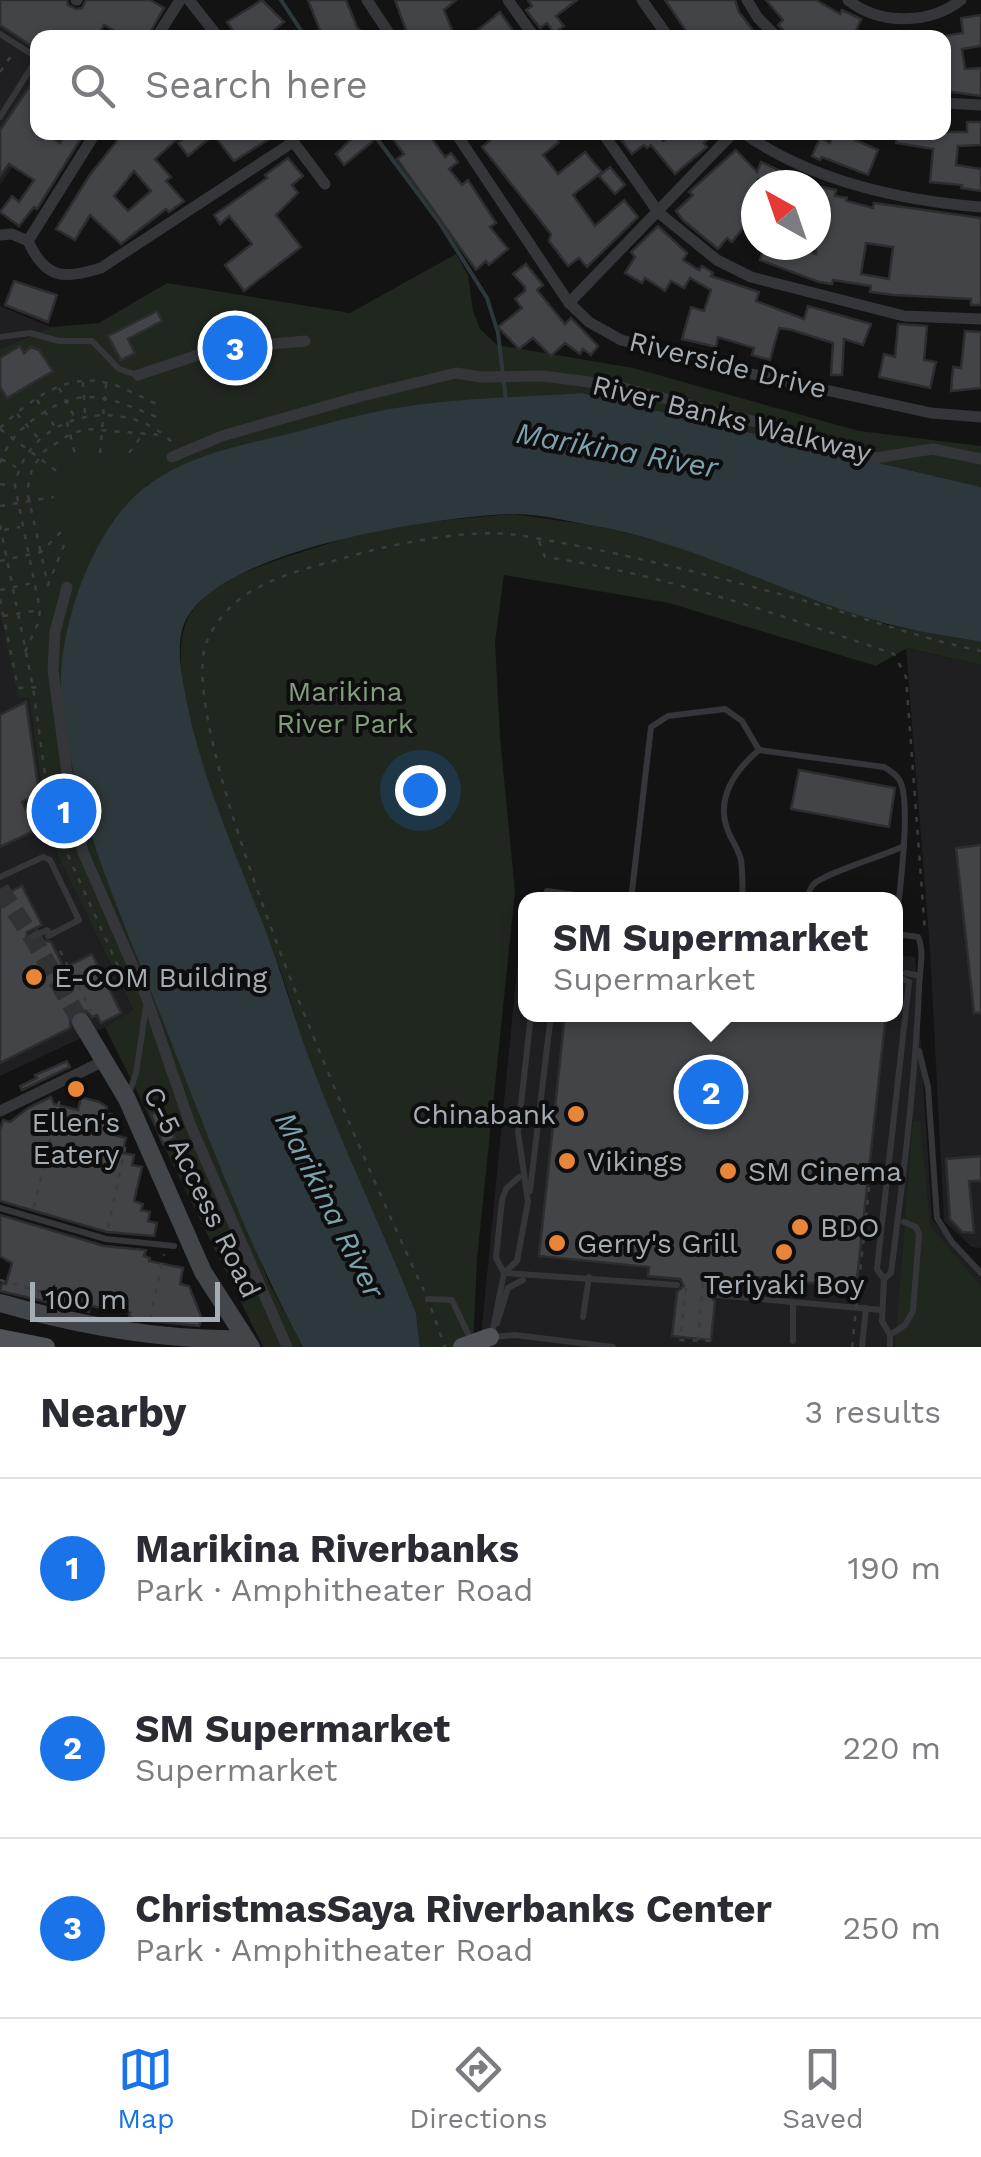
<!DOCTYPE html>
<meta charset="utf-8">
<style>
:root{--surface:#fff;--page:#f7f7f7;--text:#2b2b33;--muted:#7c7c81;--line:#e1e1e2;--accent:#1a73e8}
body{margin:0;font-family:"Work Sans",sans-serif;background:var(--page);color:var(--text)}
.compass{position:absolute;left:741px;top:170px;width:90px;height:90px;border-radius:50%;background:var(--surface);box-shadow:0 2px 8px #0004;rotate:320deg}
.scale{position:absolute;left:30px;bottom:25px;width:190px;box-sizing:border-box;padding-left:10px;border:5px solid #a5adb4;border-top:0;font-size:28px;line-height:35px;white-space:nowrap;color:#a5adb4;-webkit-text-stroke:8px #0e0e0f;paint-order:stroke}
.you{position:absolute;left:420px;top:790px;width:35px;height:35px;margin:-25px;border:8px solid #fff;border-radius:50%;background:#1a73e8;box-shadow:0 0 0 15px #1a73e833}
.badge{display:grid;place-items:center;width:65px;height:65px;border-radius:50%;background:var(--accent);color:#fff;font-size:32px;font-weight:700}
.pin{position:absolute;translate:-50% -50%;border:5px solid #fff;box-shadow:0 2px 10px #0006}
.popup{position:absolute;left:518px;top:892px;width:385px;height:130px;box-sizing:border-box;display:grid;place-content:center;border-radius:20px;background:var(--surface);filter:drop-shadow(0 2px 8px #0005);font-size:32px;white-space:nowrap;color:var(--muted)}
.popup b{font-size:38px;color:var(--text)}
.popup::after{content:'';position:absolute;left:50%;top:100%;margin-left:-20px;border:20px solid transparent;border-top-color:var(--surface)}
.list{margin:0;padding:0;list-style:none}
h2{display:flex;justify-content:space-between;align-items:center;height:130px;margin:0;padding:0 40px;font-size:42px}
h2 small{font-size:32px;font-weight:400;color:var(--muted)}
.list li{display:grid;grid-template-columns:65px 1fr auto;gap:30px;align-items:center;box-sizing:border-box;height:180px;padding:0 40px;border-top:2px solid var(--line)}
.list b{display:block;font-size:38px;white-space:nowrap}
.list p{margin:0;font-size:32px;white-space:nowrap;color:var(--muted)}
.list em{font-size:32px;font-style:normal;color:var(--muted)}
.icon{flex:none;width:55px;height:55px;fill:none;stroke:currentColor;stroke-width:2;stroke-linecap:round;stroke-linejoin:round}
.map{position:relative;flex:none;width:981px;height:1347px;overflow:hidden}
.search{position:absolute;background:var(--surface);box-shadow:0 2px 8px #0004;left:30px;right:30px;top:30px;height:110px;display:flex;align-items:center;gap:25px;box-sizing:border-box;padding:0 35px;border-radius:20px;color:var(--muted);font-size:38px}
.sheet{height:670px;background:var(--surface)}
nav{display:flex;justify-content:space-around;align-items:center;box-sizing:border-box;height:140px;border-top:2px solid var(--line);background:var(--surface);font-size:28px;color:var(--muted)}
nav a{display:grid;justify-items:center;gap:5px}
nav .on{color:var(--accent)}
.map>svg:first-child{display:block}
.built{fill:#1f1f21}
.green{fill:#20271f}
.water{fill:#2d383c}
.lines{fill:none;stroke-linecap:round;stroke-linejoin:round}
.stream{stroke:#2d383c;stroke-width:4}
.building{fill:#424447;stroke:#2d2d30;stroke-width:2.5;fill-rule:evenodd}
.secondary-tunnel{stroke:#303234;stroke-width:18;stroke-dasharray:18 9;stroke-linecap:butt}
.path{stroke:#3a3d40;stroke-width:2.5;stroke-dasharray:5 8;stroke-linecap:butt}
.lane{stroke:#343639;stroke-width:6}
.street{stroke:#343639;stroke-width:11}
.secondary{stroke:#424549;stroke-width:18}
.primary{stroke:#505358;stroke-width:18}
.path-bridge{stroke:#3a3d40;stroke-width:2.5;stroke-dasharray:5 8;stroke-linecap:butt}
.lane-bridge{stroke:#343639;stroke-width:6}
.primary-bridge{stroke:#505358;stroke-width:18}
.poi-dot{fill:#e88537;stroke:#0e0e0f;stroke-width:4}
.labels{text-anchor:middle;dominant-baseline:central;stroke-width:8;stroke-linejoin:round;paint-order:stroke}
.street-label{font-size:28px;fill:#a5adb4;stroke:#0e0e0f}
.park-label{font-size:28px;fill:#829e7d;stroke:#0e0e0f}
.poi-label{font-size:28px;fill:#a5adb4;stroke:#0e0e0f;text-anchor:start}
.water-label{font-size:30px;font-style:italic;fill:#7da2ae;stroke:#0e0e0f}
</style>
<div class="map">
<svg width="981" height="1347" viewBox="0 0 981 1347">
<rect width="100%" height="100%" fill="#131314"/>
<g class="built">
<path d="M0,0h8l30,38 -1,94 -37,53z"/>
<path d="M0,306l51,21 -51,22z"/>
<path d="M0,616l2,14 27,67 18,128 14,38 72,148 -28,16 -105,49z"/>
<path d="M906,648l75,17v583l-9,-1 -28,-26 -14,-272z"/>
<path d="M522,918h4v96h370v-59l19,2 17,262 49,58v70h-501z"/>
</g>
<g class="green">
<path d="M456,254l12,21 5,36 7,18 17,16 136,23 226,63 122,15v41l-399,-94 -180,14 -255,78 -42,52 -40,186 24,99 29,88 152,375 33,62h-40l-158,-320 28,-17 -72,-147 -14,-38 -18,-127h-11l-18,-82v-267l51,-22 48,-4 68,-40 183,30z"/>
<path d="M513,514l84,12 83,20 128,51 80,28 93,17v23l-74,-17 -31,18 -207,-63 -165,-28 -9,67 5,95 15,155 -38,367 -4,88h-53l-4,-34c-35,-89 -78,-175 -111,-265 -10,-29 -17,-58 -28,-87 -25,-69 -132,-289 -84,-351 22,-29 57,-40 90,-52 38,-12 77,-26 117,-32 37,-6 75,-8 113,-12z"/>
<path d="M913,1121h7l10,105 51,60v61h-86z"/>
</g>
<path class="water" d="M582,393l399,94v155c-31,-6 -63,-10 -93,-18 -100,-27 -190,-80 -293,-98 -27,-5 -59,-13 -86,-12 -73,3 -300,36 -326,113 -7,21 -1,50 3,71 16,84 52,160 82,239 14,37 25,76 38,113 33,89 75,175 110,263l4,34h-117c-55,-102 -95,-211 -137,-318 -40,-101 -99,-230 -105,-338 -3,-65 34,-171 90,-208 40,-28 86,-37 133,-48 39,-10 79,-22 118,-28 59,-9 121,-10 180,-14z"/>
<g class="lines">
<g class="stream">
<path d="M281,0l25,38"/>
<path d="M375,136l64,86 48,76 11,35 8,67"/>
</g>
</g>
<g class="building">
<path d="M0,0h67l1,5 8,4 6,-1 4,-8h64l14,8 -17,30h-20l-23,-13 -7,13h-59v12l-38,-25z"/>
<path d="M262,0l22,22 -10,8 5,8h-41l-11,-16z"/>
<path d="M308,0h38l11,27 10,11h-44z"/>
<path d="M395,0h61l-12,10 11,28h-46z"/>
<path d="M528,0h49l-21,16 8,10 -10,7 -7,-10 -7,5 -14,-18 6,-4z"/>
<path d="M665,0h70l4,12 20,26h-28l-4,-5 -5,5h-31z"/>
<path d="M766,0h50l24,14 2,-4 19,9 -8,19h-53l-14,-5 -8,-8 5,-5z"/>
<path d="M500,12l18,26h-50z"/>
<path d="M981,15v31l-19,3 3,20 16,-1v28l-37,-5v-55l19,-3 -2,-15z"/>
<path d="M38,74v58h6l16,11 7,-11h18l-48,77 -3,-2 -15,19 -19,-14 12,-16 7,6 15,-22 -25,-16 -9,12v-46z"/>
<path d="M967,122h14v23l-23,1 -2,19 25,4v22l-20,-3 1,-3 -32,-3 3,-33 -37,-6 1,-11h70z"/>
<path d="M124,132h61l-30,27 16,18 -5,4 18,20 -15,11 -3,-3 -45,35 -31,-29 -15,25 -19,-11 33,-53zM134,171l17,20 -23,20 -14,-15z"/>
<path d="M191,132h15l4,6 -22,18 -10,-13z"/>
<path d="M226,132h51v2l-43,27 -17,-22z"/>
<path d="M358,132h26l-40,33 -8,-11z"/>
<path d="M388,132h39l18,25 6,-4 7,9 -9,7 13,16 6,-5 28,43 -6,4 18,22 -19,16 -3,-4 -10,9 -79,-111 7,-5z"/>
<path d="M500,132h64l-7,7 2,3 -16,13 15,19 27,-22 17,20 -29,23 22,31 29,-26 14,17 -51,50 -8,-9 -11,8 -19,-25 2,-7 -69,-87z"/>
<path d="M622,132h34l7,9 16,-9h36l-11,11 3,4 -32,27 -24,-29 -4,3 -3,-3 -12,9 -10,-13 4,-3z"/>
<path d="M834,132h15l8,4 -2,4 23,10 -10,25 -46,-18 -2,3 -8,-4 8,-18 10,5z"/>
<path d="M736,150l21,22 4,-10 20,9 -7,14 -16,-6 -13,31 8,6 -21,26 -5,-4 -9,11 -35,-29 -7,-9 17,-16 -4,-3z"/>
<path d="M288,158l15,18 -11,9 6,8 -22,22 25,32 -57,44 -19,-26 27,-21 -23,-28 -9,8 -6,-9 53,-37 -2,-3z"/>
<path d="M610,167l15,18 -10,9 -16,-18z"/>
<path d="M823,187l13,3 -1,6 12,2 -1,3 27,7 1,-5 107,15v87h-10v-6l-77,-4 -24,-3 1,-6 -38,-6 -1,4 -13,-2 -59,-22 4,-13 5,1 1,-3h18l28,9v-66zM866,243l27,4 -4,32 -28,-5z"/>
<path d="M658,226l29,27 -4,7 16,10 3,-4 11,7 -2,3 48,16 -3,9 48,18 4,-13 63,18 -8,21 -19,-6 -2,36h-11l2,-32 -41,-13 -13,-2 -9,32 -18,-5 2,-7 -36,-11 -2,10 -34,-8 9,-32 13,4 7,-21 -21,-12 -6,10 -13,-7 -6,10 -20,-13 -3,5 -17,-10 10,-16 -4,-5z"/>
<path d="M526,264l17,21 -6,5 28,34 6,-6 27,28 -7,9 -8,-6 -3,5 -15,-11 -14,13 -18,-18 -14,11 -21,-22 24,-19 -7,-9 10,-8v-4l-12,-13z"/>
<path d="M14,281l43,14 -9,27 -43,-17z"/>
<path d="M157,311l5,10 -34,18 7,14 -14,7 -13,-24z"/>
<path d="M898,324l29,2 -3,34 12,2 -6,26 -51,-11 5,-23 11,3z"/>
<path d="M965,331l16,1v56l-30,3 2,-24 8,1z"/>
<path d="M20,346l4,7 7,-6 8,3 14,21 -46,27 -7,-11v-29z"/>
<path d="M26,702l13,91 -17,9 14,28 -36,17v-132z"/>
<path d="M799,770l96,18 -6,39 -98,-18z"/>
<path d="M981,845v168h-7l-18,-165z"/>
<path d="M22,886l20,39 -15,7 -1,9 6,3 10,-4 9,2 13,26 28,-14 29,59 -20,10 -4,-8 -5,2 -6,-6h-10l-6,6v11l-70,35v-166z"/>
<path d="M565,1014h321l-30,274 -102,-11 -1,9 -36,-4 -1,6 -7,5 6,9 -4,38 -22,-2 -17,-2 5,-44 7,-6 -4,-7 -32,-3 1,-9 -110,-11z"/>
<path d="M67,1061l3,6 -48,23 -2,-4 17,-8 -2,-3z"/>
<path d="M51,1097l3,7 24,6 3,-13 18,5 8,5 -2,6 12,3 -4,19 13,3 -4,15 12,2 -2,10 10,2 -8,34 9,3 -2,6 9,2 -2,9 9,2 -3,13 -47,-4 -107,-31v-70l3,-11 7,2 18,-14z"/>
<path d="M164,1109l11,29 -12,6 -12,-30z"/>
<path d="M981,1156v25h-12l5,52 -12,-1 -12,-13 -4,-60z"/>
<path d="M0,1215l104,31 42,4 -2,6 6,2 -1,3 34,7 -3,16 9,2 13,33 -3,7 -58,-6 -12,-3 1,-4 -22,-6 -1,3 -17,-5 -1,7 -89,-21 2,-8 4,1 6,-21 -12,-7z"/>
</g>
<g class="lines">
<path class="secondary-tunnel" d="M0,889l32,48 49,85"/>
<g class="path">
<path d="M0,72l14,-20"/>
<path d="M83,382l2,32"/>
<path d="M59,388l15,28"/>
<path d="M37,400l18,27"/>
<path d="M17,414l21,24"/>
<path d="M67,422l9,36"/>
<path d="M0,428c29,-27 65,-56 107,-45 18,4 35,15 52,22"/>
<path d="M0,429l59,44"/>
<path d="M100,453l6,-69"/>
<path d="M129,453l14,-19"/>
<path d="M1,459l15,8"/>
<path d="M0,463c9,-23 19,-34 40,-48 47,-32 72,-15 120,3"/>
<path d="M0,484l13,2"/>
<path d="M0,506l54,-9"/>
<path d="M0,525l33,162 18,131 72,159"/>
<path d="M4,530l16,-3"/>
<path d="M539,541l6,16c120,17 234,58 349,97l12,23 19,255"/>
<path d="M64,545l-16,40 -21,-94 5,-22 11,-17 27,-18 16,-5 76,6"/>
<path d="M0,561l41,-9 21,-21"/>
<path d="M0,590l32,-7"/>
<path d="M0,599l18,89 23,-1"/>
<path d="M3,616l36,-6"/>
<path d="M25,652l13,-29 2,-13 -25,-124c11,-71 107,-94 157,-44"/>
<path d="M60,951l31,60"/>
<path d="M869,1189v-2"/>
<path d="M34,1207l26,-109"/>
<path d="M108,1228l18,-84"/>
<path d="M0,1280l109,32"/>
<path d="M686,1288l-6,52 31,1v6"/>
<path d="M424,1291c-47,-101 -255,-562 -217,-650 24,-56 84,-68 137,-83 47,-14 125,-30 173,-23 94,15 189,39 281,64 61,17 121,39 183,52"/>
<path d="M431,1308l14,39"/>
<path d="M150,1319l14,-65"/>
<path d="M698,1340l5,-59"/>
</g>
<g class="lane">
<path d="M0,34l33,21 3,5 -36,57"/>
<path d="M0,337l30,-4 29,8h33l27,28 18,6"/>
<path d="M0,877l43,-20 7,3 29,60 -31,16"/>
<path d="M547,891l65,9"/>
<path d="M631,900l20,-173 17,-11 57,-7 17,12 17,29"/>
<path d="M743,900c-1,-13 0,-27 -2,-40 -2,-10 -9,-19 -13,-29 -13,-32 7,-61 31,-81l125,17c6,4 14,8 17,16 10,27 -2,112 -5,143"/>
<path d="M807,900c1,-4 4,-13 6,-15 9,-11 73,-30 91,-39"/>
<path d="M32,937l15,-7 3,5"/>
<path d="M906,973l14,3"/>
<path d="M919,1051l9,36 9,131 15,24 29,31"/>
<path d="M128,1097l8,-24 10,-66"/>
<path d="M530,1191l21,-177"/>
<path d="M0,1208l106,31 68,7"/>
<path d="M504,1273l-8,-15 6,-58 4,-11 13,-12"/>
<path d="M505,1273l172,12"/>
<path d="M884,1279l-7,-10 32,-287 -13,-6"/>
<path d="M716,1295l166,15"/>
<path d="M428,1299l24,1 19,40"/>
<path d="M793,1302v39"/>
<path d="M583,1317l6,-40"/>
<path d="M497,1323l11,-35 15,-8"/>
<path d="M492,1334l12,-61 13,-12 11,-59 -10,-70 13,-118"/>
<path d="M890,1335l15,-10 8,-14 6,-77 -3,-7 -12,-5"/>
<path d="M862,1347l4,-39"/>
<path d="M890,1347v-12l-8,-14 2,-42 7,-6c12,-94 24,-189 28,-284 0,-17 6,-37 -1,-52l-22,-3"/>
</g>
<g class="street">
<path d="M76,0h1"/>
<path d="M189,0l30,38"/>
<path d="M367,0l25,38"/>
<path d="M508,0l27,38"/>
<path d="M642,0l27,38"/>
<path d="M747,0l11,18 20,20"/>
<path d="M848,0c31,25 81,25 113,0"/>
<path d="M156,38l24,-38"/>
<path d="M944,103l37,2"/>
<path d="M286,132l39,52"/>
<path d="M455,132l114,171 20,19 32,18 122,32 188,41 50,4"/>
<path d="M602,132l57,81 58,47 34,17 153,39 77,3"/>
<path d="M742,132c69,49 156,68 239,75"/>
<path d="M0,235l12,-1 16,7"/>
<path d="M28,241c18,39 35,38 73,27l192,-126"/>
<path d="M28,241l68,-109"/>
<path d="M569,303l165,-171"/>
<path d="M138,375l78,-26 89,-8"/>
<path d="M172,457l50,-21 136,-39 98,-24 25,4 62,-1 69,9 172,44 91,29 58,-9 48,10"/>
<path d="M67,587l-12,45 -2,38 14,103 16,79 63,144 44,128 97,223"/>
<path d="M0,1111l104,-50"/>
</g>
<g class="secondary">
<path d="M81,1022l46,77 76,173 48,75"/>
<path d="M0,1303c80,23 163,38 246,36"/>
</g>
<path class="primary" d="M0,1338l46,9"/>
<path class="path-bridge" d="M852,1347l17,-158"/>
<path class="lane-bridge" d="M490,1337l25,-2 98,12"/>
<path class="primary-bridge" d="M462,1347l28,-10"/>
</g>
<g class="poi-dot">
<circle cx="34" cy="977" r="10"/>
<circle cx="76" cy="1089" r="10"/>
<circle cx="576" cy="1114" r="10"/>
<circle cx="567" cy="1161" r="10"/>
<circle cx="728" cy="1171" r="10"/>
<circle cx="800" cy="1227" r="10"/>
<circle cx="557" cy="1243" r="10"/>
<circle cx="784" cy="1252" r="10"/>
</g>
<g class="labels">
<g class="street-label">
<text transform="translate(728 365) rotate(14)">Riverside Drive</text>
<text transform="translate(732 419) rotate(14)">River Banks Walkway</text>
<text transform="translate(202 1192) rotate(64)">C-5 Access Road</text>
</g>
<g class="park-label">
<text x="345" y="691">Marikina<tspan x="345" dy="32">River Park</tspan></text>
</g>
<g class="poi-label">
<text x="54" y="977">E-COM Building</text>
<text x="556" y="1114" text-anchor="end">Chinabank</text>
<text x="76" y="1122" text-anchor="middle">Ellen's<tspan x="76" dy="32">Eatery</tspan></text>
<text x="587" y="1161">Vikings</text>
<text x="748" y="1171">SM Cinema</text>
<text x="820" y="1227">BDO</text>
<text x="577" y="1243">Gerry's Grill</text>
<text x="784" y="1284" text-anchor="middle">Teriyaki Boy</text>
</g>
<g class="water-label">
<text transform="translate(617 450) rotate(10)">Marikina River</text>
<text transform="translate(330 1205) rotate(63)">Marikina River</text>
</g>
</g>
</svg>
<svg class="compass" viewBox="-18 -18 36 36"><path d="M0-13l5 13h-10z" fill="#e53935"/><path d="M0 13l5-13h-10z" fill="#7c7c81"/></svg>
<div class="scale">100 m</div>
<div class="you"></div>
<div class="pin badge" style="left:64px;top:811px">1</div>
<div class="pin badge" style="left:711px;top:1092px">2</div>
<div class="popup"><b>SM Supermarket</b>Supermarket</div>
<div class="pin badge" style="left:235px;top:348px">3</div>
<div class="search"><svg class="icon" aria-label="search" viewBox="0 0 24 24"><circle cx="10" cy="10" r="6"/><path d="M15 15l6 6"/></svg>Search here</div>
</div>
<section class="sheet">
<h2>Nearby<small>3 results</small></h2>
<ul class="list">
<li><span class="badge">1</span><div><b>Marikina Riverbanks</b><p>Park · Amphitheater Road</p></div><em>190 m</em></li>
<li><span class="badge">2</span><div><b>SM Supermarket</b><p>Supermarket</p></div><em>220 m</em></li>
<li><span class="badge">3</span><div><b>ChristmasSaya Riverbanks Center</b><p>Park · Amphitheater Road</p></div><em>250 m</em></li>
</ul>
</section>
<nav>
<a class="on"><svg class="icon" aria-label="map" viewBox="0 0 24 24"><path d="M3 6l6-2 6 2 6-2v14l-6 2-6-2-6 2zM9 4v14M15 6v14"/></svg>Map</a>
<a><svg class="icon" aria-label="directions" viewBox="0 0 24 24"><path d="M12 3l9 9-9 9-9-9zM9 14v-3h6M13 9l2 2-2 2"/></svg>Directions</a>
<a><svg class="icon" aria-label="saved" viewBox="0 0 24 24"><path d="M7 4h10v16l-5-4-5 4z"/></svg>Saved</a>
</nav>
